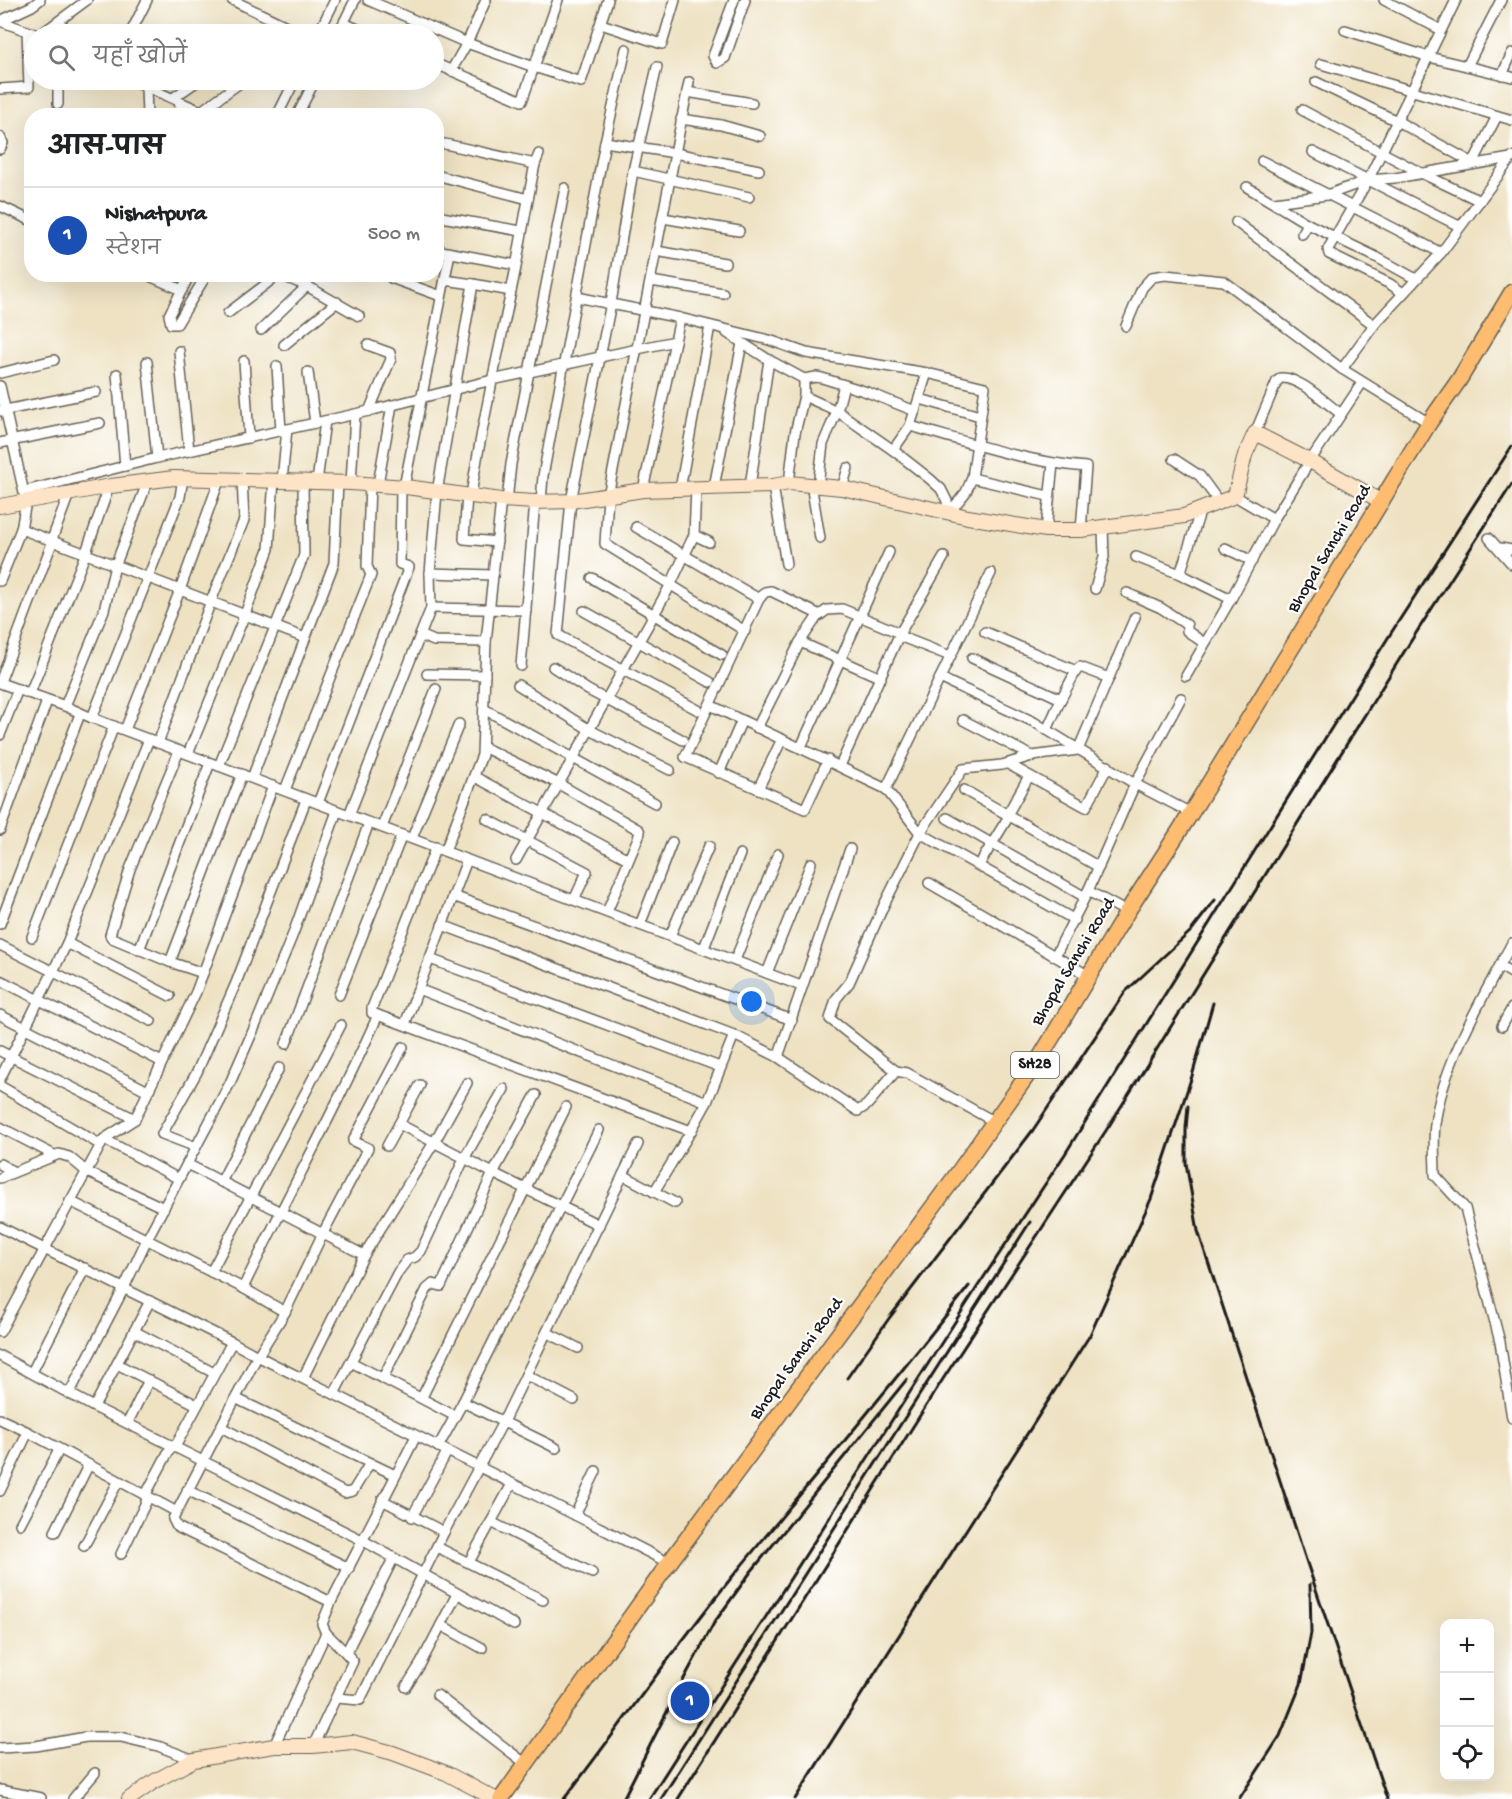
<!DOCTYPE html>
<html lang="hi">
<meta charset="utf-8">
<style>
:root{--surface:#fff;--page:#f6f6f6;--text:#202124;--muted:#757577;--line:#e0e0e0;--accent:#1f6fb2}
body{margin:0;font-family:"Gochi Hand","Playpen Sans Deva",sans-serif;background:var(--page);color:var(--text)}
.controls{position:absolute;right:18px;bottom:18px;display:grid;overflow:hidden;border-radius:12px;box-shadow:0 6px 24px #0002}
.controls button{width:54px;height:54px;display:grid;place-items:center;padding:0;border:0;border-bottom:2px solid var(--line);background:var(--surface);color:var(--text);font:30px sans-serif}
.you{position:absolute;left:752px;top:1002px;width:21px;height:21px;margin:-15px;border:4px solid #fff;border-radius:50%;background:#1a73e8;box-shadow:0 0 0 9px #1a73e833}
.badge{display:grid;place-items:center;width:39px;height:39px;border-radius:50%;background:var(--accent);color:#fff;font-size:20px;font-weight:700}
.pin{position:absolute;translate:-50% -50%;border:3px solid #fff;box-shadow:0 2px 6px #0006}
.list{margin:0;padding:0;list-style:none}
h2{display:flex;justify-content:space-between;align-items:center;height:78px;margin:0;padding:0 24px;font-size:26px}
h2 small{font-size:20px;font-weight:400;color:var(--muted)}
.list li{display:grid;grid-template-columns:39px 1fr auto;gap:18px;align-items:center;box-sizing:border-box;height:96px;padding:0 24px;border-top:2px solid var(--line)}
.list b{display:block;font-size:22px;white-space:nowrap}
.list p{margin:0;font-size:20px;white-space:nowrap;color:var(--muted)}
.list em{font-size:20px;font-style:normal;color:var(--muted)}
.icon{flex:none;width:33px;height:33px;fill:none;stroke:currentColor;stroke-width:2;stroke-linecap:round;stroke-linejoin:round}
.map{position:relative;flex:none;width:1512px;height:1799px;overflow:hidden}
.search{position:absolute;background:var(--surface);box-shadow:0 6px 24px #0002;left:24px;top:24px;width:420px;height:66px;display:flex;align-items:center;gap:15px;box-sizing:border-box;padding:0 21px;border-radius:33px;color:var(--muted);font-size:22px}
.panel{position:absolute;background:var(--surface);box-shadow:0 6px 24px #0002;left:24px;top:108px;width:420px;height:174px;border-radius:24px}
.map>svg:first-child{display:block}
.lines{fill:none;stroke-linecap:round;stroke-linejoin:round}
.street-casing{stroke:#666156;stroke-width:12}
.secondary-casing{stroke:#666156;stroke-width:16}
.primary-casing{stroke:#666156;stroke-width:18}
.street{stroke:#fff;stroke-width:9}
.secondary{stroke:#fee4c6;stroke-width:14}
.primary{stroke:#fdbc70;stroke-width:15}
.rail{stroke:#1c1c1c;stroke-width:3}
.labels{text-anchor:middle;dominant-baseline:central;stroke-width:4.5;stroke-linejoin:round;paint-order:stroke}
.shield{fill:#fff;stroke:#606060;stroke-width:1.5}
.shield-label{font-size:16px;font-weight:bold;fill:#1c1c1c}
.street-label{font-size:18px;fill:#1c1c1c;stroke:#fff}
</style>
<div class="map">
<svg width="1512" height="1799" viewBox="0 0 1512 1799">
<rect width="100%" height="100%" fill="#fff"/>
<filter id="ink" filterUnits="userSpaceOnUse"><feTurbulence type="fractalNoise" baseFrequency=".0167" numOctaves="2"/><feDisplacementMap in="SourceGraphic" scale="12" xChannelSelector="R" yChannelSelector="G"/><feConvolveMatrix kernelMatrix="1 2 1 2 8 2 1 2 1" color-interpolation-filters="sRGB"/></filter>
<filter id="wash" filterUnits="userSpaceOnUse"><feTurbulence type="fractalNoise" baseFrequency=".008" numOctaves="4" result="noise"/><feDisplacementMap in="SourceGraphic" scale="24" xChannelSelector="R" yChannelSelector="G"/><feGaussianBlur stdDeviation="1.35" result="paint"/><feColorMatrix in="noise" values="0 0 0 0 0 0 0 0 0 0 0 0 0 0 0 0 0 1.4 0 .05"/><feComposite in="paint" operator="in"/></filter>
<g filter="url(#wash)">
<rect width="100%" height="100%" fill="#eee2c3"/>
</g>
<g filter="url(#ink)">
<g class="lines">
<g class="street-casing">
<g id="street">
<path d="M232,0l71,34"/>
<path d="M368,0l99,43 67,24 -12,34 -88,-38"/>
<path d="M558,0l-24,67 47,15 27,-82"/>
<path d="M734,0l-21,56 4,7 8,-5 20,-58"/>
<path d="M1384,0l57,30"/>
<path d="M0,21l32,-15 8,-6"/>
<path d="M0,21l35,13"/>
<path d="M344,23l25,11"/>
<path d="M601,24l61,20 13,-44"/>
<path d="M1345,30l84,27 83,20"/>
<path d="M41,34l46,-34"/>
<path d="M130,34l17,-34"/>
<path d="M318,34l17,-34"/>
<path d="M338,34l17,-34"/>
<path d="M1321,64l191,56"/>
<path d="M1467,66l34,-66"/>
<path d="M657,67l-24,104 -22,132 -40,198 -13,134 140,75"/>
<path d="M451,71l16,-28 19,-43"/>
<path d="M1502,75l10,-22"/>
<path d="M58,80v24"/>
<path d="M131,80l81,36"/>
<path d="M689,82l-81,414 -3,48 140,87"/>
<path d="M1316,82l81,39 76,42 24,-47"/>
<path d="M146,86l1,30"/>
<path d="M0,89l29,-2 -2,-56"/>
<path d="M687,92l65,11"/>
<path d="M173,98l26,-18"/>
<path d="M1302,110l119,63 59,28"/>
<path d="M201,111l43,-31"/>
<path d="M180,116v-14"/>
<path d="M277,116l18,-36"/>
<path d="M297,116l18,-36"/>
<path d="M681,119l40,6 39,11"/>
<path d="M0,137l3,6 -3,6"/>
<path d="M605,142l70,11 84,17"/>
<path d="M445,144l90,20"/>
<path d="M1313,152l146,74"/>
<path d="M1262,161c60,31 120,60 179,92"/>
<path d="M633,171l116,26"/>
<path d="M436,175l92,24"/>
<path d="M1247,187l61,37 68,33 40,22"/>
<path d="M1274,202l53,-7 41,-15 27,-2 116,-20"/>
<path d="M0,206l32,15"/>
<path d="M436,216l85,15"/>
<path d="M663,218l76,13"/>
<path d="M1236,222l138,103"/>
<path d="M1302,234l6,-10"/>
<path d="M436,250l80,15"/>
<path d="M656,251l69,12"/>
<path d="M145,274l37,16"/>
<path d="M190,274l-21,41 2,9h6l30,-50"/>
<path d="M278,274l29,12 52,30"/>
<path d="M391,278l50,18"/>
<path d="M651,281l72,12"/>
<path d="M473,284l38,7"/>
<path d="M1403,293l-13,-9 -61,-30 -1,-5 40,-69 88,-180"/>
<path d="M577,297l103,21 89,22 37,13 121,20 58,14 -13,91"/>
<path d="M228,313l50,-38"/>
<path d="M1126,326l16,-38 10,-11 13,-2 59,6 118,88 87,54"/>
<path d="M261,330l46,-44"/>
<path d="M727,333l42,27 35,19v17l33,15 56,39 37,29 11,10 6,12 2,12"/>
<path d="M284,345l53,-43"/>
<path d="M368,345l22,8 1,6 -22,52"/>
<path d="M179,351l10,100"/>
<path d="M244,361l5,77"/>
<path d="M147,362l10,96"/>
<path d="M277,366l4,65"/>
<path d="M1342,369l32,-44 67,-72 71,-96"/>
<path d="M308,372l7,51"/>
<path d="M0,373l54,-13"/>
<path d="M117,374l8,92"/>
<path d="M804,379l12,-2 6,1 45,14 48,19"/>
<path d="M0,386l26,116 -5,27 -21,52"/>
<path d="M920,399l60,17"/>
<path d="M1,411l95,-19"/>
<path d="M910,426c58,16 116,36 176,41l-5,63"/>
<path d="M1255,433l22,-52 4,-3c17,-2 46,26 60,36"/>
<path d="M0,443l100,-20"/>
<path d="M893,450l17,-24 17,-53"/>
<path d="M1174,459l26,17 19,26"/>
<path d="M282,481l5,-52"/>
<path d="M317,482l8,-61"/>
<path d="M351,483l4,-69"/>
<path d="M789,483l6,-50 9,-37"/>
<path d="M378,484l14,-79"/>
<path d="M811,484l9,54"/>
<path d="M750,486l19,-126"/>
<path d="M773,486l13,78"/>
<path d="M818,486l5,-42 14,-33 7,-26"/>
<path d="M404,487l46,-234"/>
<path d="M714,487l28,-144"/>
<path d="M842,488l6,-20"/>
<path d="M680,489l30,-163"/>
<path d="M643,490l37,-172"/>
<path d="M25,491l132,-33 212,-47 123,-31 183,-39"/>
<path d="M467,495l-3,44 33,3"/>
<path d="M471,496c11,-77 30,-153 45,-229 6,-34 12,-69 19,-103l4,-10"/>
<path d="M1235,496l39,23"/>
<path d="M507,501l4,-37 54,-276"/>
<path d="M541,502l2,-26 62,-334 21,-93"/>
<path d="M949,513l17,-21 6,-14 76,18"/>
<path d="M636,527l123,72"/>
<path d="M21,529l284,109"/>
<path d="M1046,530l7,-66"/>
<path d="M694,535l15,7"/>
<path d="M1489,538l23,26"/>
<path d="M51,542l18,-48"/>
<path d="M1225,548l27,13"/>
<path d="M1500,548l12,2"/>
<path d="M1136,557l44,17 51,25"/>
<path d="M430,573l63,2"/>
<path d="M1180,574l21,-65"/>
<path d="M592,578l130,77"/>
<path d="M1095,589l9,-32 -1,-29"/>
<path d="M1127,593l34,15 26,17v6l17,12"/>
<path d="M431,608l95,2"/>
<path d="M584,611l126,71"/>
<path d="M820,615l-49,-24 -6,1 -6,7 -74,158 120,52 23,-49"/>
<path d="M985,632l91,39 -15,28"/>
<path d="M420,635l14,6 52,1"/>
<path d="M899,636l51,20"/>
<path d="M800,642l81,36"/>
<path d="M972,658l89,41 -14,31"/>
<path d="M521,666l14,-164"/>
<path d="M553,667l35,23 95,50"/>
<path d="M1076,671l4,-4 29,11"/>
<path d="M427,674l58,1"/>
<path d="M1186,676l45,-77 43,-80 36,-58 52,-78"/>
<path d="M940,678l94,44 101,62 56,29"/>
<path d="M0,682l52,-139"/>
<path d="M0,683l65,23 27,12 709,268"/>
<path d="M518,685l72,45 80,40"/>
<path d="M30,693l55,-138 24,-68"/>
<path d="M710,705l176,84 34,44 155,87"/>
<path d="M65,706l39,-96 11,-44 33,-85"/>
<path d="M484,709l171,94"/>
<path d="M92,718l88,-221 3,-19"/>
<path d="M963,720l69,36 46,-6 57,-133"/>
<path d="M757,728l43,-86 17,-25 10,-7 15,-1 58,24"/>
<path d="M125,730l55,-140 40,-112"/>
<path d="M0,735l18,-46"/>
<path d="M158,743l53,-142 33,-81 -2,-42"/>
<path d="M483,747l76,37 80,46 1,3 -33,79"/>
<path d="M801,747l88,-195"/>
<path d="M179,751l-49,118 -20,66 2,3 58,24 33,11"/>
<path d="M188,754l57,-140 24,-65 5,-69"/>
<path d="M1008,764l78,43 22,-41"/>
<path d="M219,766l85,-211 -1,-73"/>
<path d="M840,766l60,-133 44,-76"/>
<path d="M719,773l23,-53"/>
<path d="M475,777l153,82"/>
<path d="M252,778l82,-215 4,-81"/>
<path d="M758,789l24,-50"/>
<path d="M886,789l105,-216"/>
<path d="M285,790l86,-215 -4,-9 3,-81"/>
<path d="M964,790l135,77"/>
<path d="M318,803l91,-236 -9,-3 1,-77"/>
<path d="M349,815l82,-207 -1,-35 7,-81 36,-208 -28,-4"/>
<path d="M1007,815l22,-39"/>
<path d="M947,818l138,79"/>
<path d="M487,819l100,53 -13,28"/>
<path d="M382,827l54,-138"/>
<path d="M0,830l47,-129"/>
<path d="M412,838l47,-114"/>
<path d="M436,847l-64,161v5l319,118 16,-29 27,-67 44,22 80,54 9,-6 29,-34 11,2 88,49"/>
<path d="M445,851l37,-96 4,-113 15,-142"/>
<path d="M516,860l154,-274 24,-51 2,-47"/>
<path d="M979,865l30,-49"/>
<path d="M929,883l160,93"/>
<path d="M1088,891l39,21"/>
<path d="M453,896l339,124"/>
<path d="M0,924l80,-210"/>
<path d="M442,925l292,110"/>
<path d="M640,925l32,-83"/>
<path d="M670,936l39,-90"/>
<path d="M32,937l82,-211"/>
<path d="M67,943l103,53"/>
<path d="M1512,943c-29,54 -69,120 -77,181 -2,17 0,35 0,51l30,33 35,134 12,76"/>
<path d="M0,945l151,76"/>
<path d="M704,948l36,-94"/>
<path d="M139,950l71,-187"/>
<path d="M1055,956l33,-65 47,-107 46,-86"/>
<path d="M430,959l290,108"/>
<path d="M735,960l43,-106"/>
<path d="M170,962l72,-188"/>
<path d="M1500,966l12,7"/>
<path d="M767,973l44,-110"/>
<path d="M0,980l162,82"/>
<path d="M418,989l289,113"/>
<path d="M339,995l63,-160"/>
<path d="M0,1015l148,76"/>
<path d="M405,1024l62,-164"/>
<path d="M1502,1026l10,-18"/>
<path d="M286,1044l83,-221"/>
<path d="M0,1051l135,68"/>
<path d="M778,1057l72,-208"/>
<path d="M896,1071l-66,-52 6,-20 13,-16 35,-78 36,-72 43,-64 39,-4 30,-9"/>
<path d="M0,1079l67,-136 82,-204"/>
<path d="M0,1086l101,59"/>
<path d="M399,1124l21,-39"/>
<path d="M0,1127l54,28"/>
<path d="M104,1139l75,40"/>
<path d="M387,1146l12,-22 94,49 106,52"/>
<path d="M196,1147l-34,-13 35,-62 39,-89 70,-183"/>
<path d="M0,1164l14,8"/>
<path d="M187,1164l177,91"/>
<path d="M623,1175l52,28"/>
<path d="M0,1178l59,-24 10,3 18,15 77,36"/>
<path d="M221,1182l58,-114"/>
<path d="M654,1192l37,-61"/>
<path d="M70,1201l173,87 42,24"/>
<path d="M0,1227l232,115c38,22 79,40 118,60 106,54 213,106 319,161"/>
<path d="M211,1272l130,-247"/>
<path d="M243,1288c44,-92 94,-180 135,-273"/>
<path d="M134,1331l80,42"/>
<path d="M0,1332l104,-193 31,-20 61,-127 77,-206"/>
<path d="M548,1333l30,15"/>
<path d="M0,1356l94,51 268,133 152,85"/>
<path d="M351,1362l104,54"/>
<path d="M117,1364l80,41"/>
<path d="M32,1372l53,-104"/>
<path d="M526,1375l48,25"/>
<path d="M303,1378l61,-123 71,-114 32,-58"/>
<path d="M383,1378l44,-89 6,-5 8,2 52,-113 43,-78"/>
<path d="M69,1394l55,-106 23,-49 83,-156 26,-59 37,-90 44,-123"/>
<path d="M334,1394l64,-122 9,-12 8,-3 6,-6 44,-94 39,-68"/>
<path d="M422,1397l144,-290"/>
<path d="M235,1398l160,77"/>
<path d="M463,1402l93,46"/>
<path d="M94,1407l56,-106"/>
<path d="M0,1419l28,13"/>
<path d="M128,1422l21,-42"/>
<path d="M221,1427l124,66 8,-2 17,-28"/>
<path d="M175,1447l57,-105"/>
<path d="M438,1447l25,-45 136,-272"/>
<path d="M187,1490l162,78"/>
<path d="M0,1491l28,-59 147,79"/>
<path d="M145,1496l27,-51"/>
<path d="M382,1500l62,32"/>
<path d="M575,1515l21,-44"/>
<path d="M412,1517l35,-65"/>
<path d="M491,1522l101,51"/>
<path d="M20,1524l39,-74"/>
<path d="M55,1532l33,-66"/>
<path d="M84,1546l34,-64"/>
<path d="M437,1547l106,53"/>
<path d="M121,1554l27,-56"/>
<path d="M469,1562l43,-78"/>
<path d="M331,1602l-154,-75 -4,-8 84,-162 28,-45 38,-79 45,-85 -15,-7 50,-94"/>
<path d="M441,1625l41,23"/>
<path d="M326,1633l20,20"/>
<path d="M406,1687l14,-22 37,-71"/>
<path d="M437,1695l89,69"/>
<path d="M336,1698l24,2 84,-168 59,-110 135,-278"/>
<path d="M274,1746l52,-113 -4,-9 9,-22 85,-166"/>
<path d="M313,1746l40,-85 -7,-8 47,-94"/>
<path d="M0,1748l36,-2 50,-9h35l37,9 36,14"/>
<path d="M0,1790l41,8"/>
<path d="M73,1799l22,-26"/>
</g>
</g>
<g class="secondary-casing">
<g id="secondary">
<path d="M0,506l111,-20 63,-8 177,5 55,4 95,13 34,2 36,-1 72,-11 130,-4 16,-3 53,5 126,29 78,13h35l103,-14 51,-20 10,-41 10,-22 55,28 72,41"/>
<path d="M129,1799l26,-18 39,-21 80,-14h39l39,-4 41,11 53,20 49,26"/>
</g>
</g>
<g class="primary-casing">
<path id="primary" d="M501,1799l168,-236 286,-386 86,-121 86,-144 64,-99 238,-390 30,-43 53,-88"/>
</g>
<use href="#street" class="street"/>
<use href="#secondary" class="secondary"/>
<use href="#primary" class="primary"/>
<g class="rail">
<path d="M1188,1106l-2,22v35l12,68 108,329 81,239"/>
<path d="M847,1378l43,-61 143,-187 92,-138 66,-61 24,-31"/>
<path d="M564,1799c58,-75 112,-154 173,-228 78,-95 157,-188 232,-285"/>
<path d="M623,1799l56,-111 35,-65 36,-50 157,-194"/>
<path d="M649,1799l329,-513 87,-132 326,-521 121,-187"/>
<path d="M661,1799l369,-577"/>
<path d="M678,1799l265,-420 166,-253 300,-482 103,-160"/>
<path d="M795,1799l295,-464 61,-136 41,-123 21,-73"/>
<path d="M1239,1799l41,-63 21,-52 10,-51 -1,-49"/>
</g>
</g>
</g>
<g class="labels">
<rect class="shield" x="1011" y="1052" width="48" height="26" rx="4.5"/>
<g class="shield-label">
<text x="1035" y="1065">SH28</text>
</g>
<g class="street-label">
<text transform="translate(1330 549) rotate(-59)">Bhopal Sanchi Road</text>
<text transform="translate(1074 962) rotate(-59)">Bhopal Sanchi Road</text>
<text transform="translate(797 1359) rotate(-54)">Bhopal Sanchi Road</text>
</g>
</g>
</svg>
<div class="controls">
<button>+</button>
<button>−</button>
<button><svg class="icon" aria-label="locate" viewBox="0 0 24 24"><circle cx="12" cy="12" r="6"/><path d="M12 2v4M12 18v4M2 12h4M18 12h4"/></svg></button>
</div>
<div class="you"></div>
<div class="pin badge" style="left:690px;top:1701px;background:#1a4fb4">1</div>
<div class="search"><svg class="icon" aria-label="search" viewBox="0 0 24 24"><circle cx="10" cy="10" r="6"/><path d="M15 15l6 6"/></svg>यहाँ खोजें</div>
<section class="panel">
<h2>आस-पास<small></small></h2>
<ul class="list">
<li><span class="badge" style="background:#1a4fb4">1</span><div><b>Nishatpura</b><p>स्टेशन</p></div><em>500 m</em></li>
</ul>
</section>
</div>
